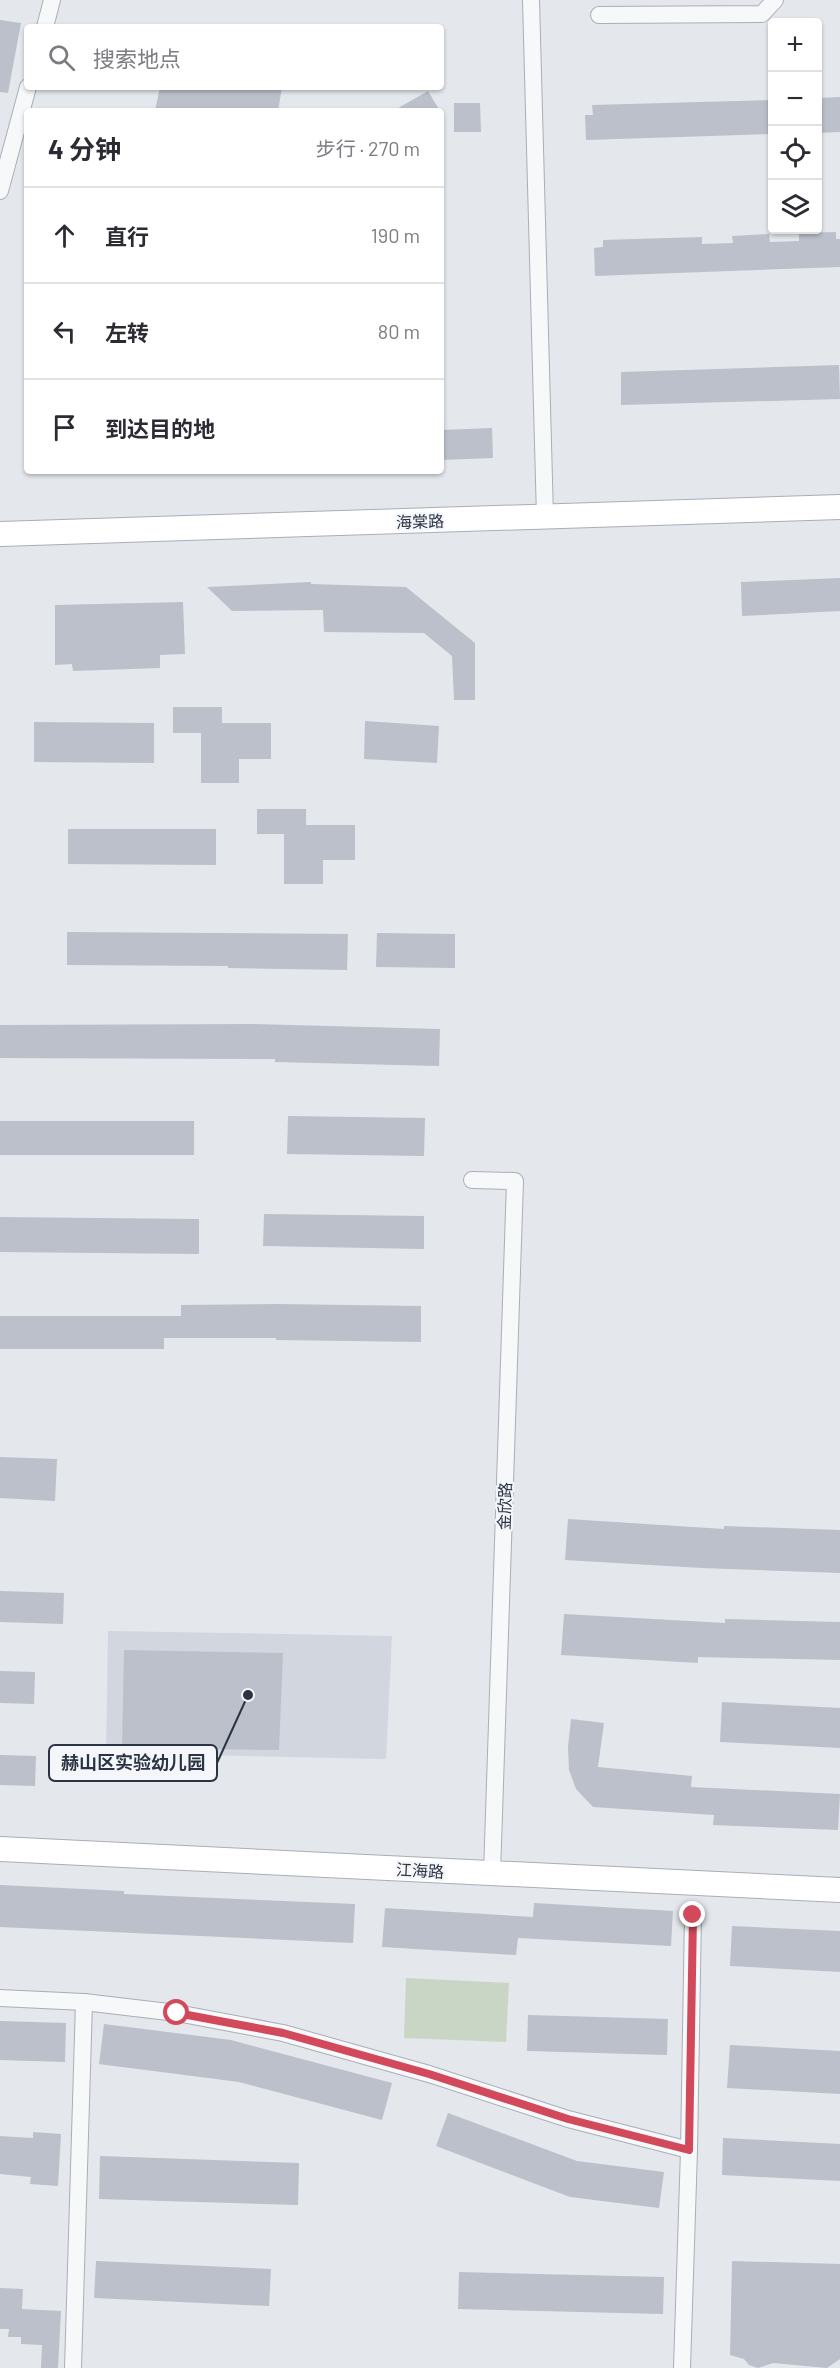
<!DOCTYPE html>
<html lang="zh">
<meta charset="utf-8">
<style>
:root{--surface:#fff;--page:#f7f7f7;--text:#2b2b33;--muted:#7c7c81;--line:#e1e1e2}
body{margin:0;font-family:Barlow,"Noto Sans SC",sans-serif;background:var(--page);color:var(--text)}
.controls{position:absolute;right:18px;top:18px;display:grid;overflow:hidden;border-radius:6px;box-shadow:0 2px 4px #0004}
.controls button{width:54px;height:54px;display:grid;place-items:center;padding:0;border:0;border-bottom:2px solid var(--line);background:var(--surface);color:var(--text);font:30px sans-serif}
.stop{position:absolute;width:18px;height:18px;margin:-14px;border:4px solid #d1495b;border-radius:50%;background:#fff}
.stop.end{background:#d1495b;border-color:#fff;box-shadow:0 2px 6px #0008}
.list{margin:0;padding:0;list-style:none}
h2{display:flex;justify-content:space-between;align-items:center;height:78px;margin:0;padding:0 24px;font-size:26px}
h2 small{font-size:20px;font-weight:400;color:var(--muted)}
.list li{display:grid;grid-template-columns:39px 1fr auto;gap:18px;align-items:center;box-sizing:border-box;height:96px;padding:0 24px;border-top:2px solid var(--line)}
.list b{display:block;font-size:22px;white-space:nowrap}
.list em{font-size:20px;font-style:normal;color:var(--muted)}
.icon{flex:none;width:33px;height:33px;fill:none;stroke:currentColor;stroke-width:2;stroke-linecap:round;stroke-linejoin:round}
.map{position:relative;flex:none;width:840px;height:2368px;overflow:hidden}
.search{position:absolute;background:var(--surface);box-shadow:0 2px 4px #0004;left:24px;top:24px;width:420px;height:66px;display:flex;align-items:center;gap:15px;box-sizing:border-box;padding:0 21px;border-radius:6px;color:var(--muted);font-size:22px}
.panel{position:absolute;background:var(--surface);box-shadow:0 2px 4px #0004;left:24px;top:108px;width:420px;height:366px;border-radius:6px}
.map>svg:first-child{display:block}
.built{fill:#d2d6de}
.green{fill:#c9d6c5}
.building{fill:#bbc0ca}
.lines{fill:none;stroke-linecap:round;stroke-linejoin:round}
.street-casing{stroke:#a9aeb7;stroke-width:18}
.secondary-casing{stroke:#a9aeb7;stroke-width:26}
.street{stroke:#f7f8fa;stroke-width:16}
.secondary{stroke:#fff;stroke-width:24}
.route{stroke:#d1495b;stroke-width:8}
.labels{text-anchor:middle;dominant-baseline:central;stroke-width:4.5;stroke-linejoin:round;paint-order:stroke}
.street-label{font-size:16px;fill:#2b3445;stroke:#f4f6f9}
.leader{fill:none;stroke:#2b3445;stroke-width:2}
.callout-dot{fill:#2b3445;stroke:#f4f6f9;stroke-width:2}
.callout{fill:#f4f6f9;stroke:#2b3445;stroke-width:2}
.callout-label{font-size:18px;text-anchor:middle;font-weight:bold;fill:#2b3445}
</style>
<div class="map">
<svg width="840" height="2368" viewBox="0 0 840 2368">
<rect width="100%" height="100%" fill="#e4e7ec"/>
<path class="built" d="M108,1631l284,5 -6,123 -280,-6z"/>
<path class="green" d="M406,1978l103,5 -3,59 -102,-4z"/>
<g class="building">
<path d="M0,20l21,3 -13,70 -8,-1z"/>
<path d="M160,87h122l-4,24h-123z"/>
<path d="M428,91l12,20h-47z"/>
<path d="M840,97v35l-22,1v-35z"/>
<path d="M772,100v34l-186,6 -1,-25h8l-1,-10z"/>
<path d="M454,103h26l1,29h-27z"/>
<path d="M836,232v7h4v28l-245,9 -1,-28 9,-1v-7l99,-3v7l31,-1 -1,-7 37,-2 1,8 29,-1v-8z"/>
<path d="M839,365l1,34 -219,6v-33z"/>
<path d="M492,428l1,30 -52,2v-30z"/>
<path d="M840,578v33l-98,5 -1,-34z"/>
<path d="M311,582v2l95,3 69,56v57h-21l-2,-44 -28,-23 -100,-1 -1,-22 -91,1 -25,-24z"/>
<path d="M183,602l2,52 -25,1v13l-87,3 -1,-7 -17,1v-60z"/>
<path d="M173,707h49v16h49v36h-32v24h-38v-50h-28z"/>
<path d="M365,721l74,5 -2,37 -73,-4z"/>
<path d="M34,722l120,1v40l-120,-1z"/>
<path d="M257,809h49v16h49v35h-32v24h-39v-50h-27z"/>
<path d="M68,829h148v36l-148,-1z"/>
<path d="M67,932l281,2 -1,36 -119,-2v-2l-161,-1z"/>
<path d="M377,933l78,1v34l-79,-1z"/>
<path d="M254,1024l186,5 -1,37 -164,-4v-3l-275,-1v-33z"/>
<path d="M288,1116l137,2 -1,38 -137,-2z"/>
<rect x="0" y="1121" width="194" height="34"/>
<path d="M264,1214l160,2v33l-161,-3z"/>
<path d="M0,1217l199,2v35l-199,-2z"/>
<path d="M277,1304l144,2v36l-145,-2v-2h-112v11h-164v-33h181v-11z"/>
<path d="M0,1457l57,2 -2,42 -55,-3z"/>
<path d="M568,1519l156,10v-3l116,4v43l-138,-5 -137,-8z"/>
<path d="M0,1591l64,2 -1,31 -63,-2z"/>
<path d="M564,1614l161,9v-4l115,3v38l-142,-3v6l-137,-8z"/>
<path d="M124,1650l159,3 -4,97 -157,-2z"/>
<path d="M0,1671l35,1 -1,32 -34,-1z"/>
<path d="M722,1702l118,6v40l-120,-6z"/>
<path d="M571,1719l33,4 -6,44 94,9 -1,11 149,7 -2,36 -125,-5 1,-10 -121,-8 -17,-18 -7,-19 -1,-23z"/>
<path d="M0,1755l36,1 -1,30 -35,-1z"/>
<path d="M0,1885l124,6v3l231,10 -2,39 -353,-16z"/>
<path d="M534,1903l139,8 -2,35 -153,-8 -2,17 -134,-8 3,-39 148,9z"/>
<path d="M732,1926l108,5v41l-110,-6z"/>
<path d="M528,2015l140,4 -1,36 -140,-4z"/>
<path d="M0,2021l66,2 -1,39 -65,-2z"/>
<path d="M104,2024l127,16 161,43 -10,37 -143,-38 -140,-18z"/>
<path d="M730,2045l110,6v43l-113,-6z"/>
<path d="M448,2113l129,48 87,11 -5,36 -89,-11 -134,-51z"/>
<path d="M33,2132l28,2 -3,52 -28,-2 1,-7 -31,-3v-38l33,2z"/>
<path d="M723,2138l117,6v37l-118,-6z"/>
<path d="M100,2156l199,7 -1,42 -199,-6z"/>
<path d="M96,2261l175,8 -2,37 -175,-8z"/>
<path d="M732,2261l108,3v95l-13,9 -54,-5 -15,5 -9,-3 -5,-6 -14,-4z"/>
<path d="M459,2272l205,5 -1,37 -205,-5z"/>
<path d="M0,2288l23,1 -1,20 39,2 -3,57h-17l1,-23 -21,-1v-7h-13l1,-8h-9z"/>
</g>
<g class="lines">
<g class="street-casing">
<g id="street">
<path d="M531,0l14,517"/>
<path d="M599,15l163,-1 13,-14"/>
<path d="M45,27l7,-27"/>
<path d="M0,191l28,-104"/>
<path d="M472,1180l43,1 -23,693"/>
<path d="M0,1998l84,4"/>
<path d="M689,2150l4,-235"/>
<path d="M73,2368l11,-366 93,11 106,20 146,41 139,45 121,31 -7,218"/>
</g>
</g>
<g class="secondary-casing">
<g id="secondary">
<path d="M0,534l840,-27"/>
<path d="M0,1849l840,41"/>
</g>
</g>
<use href="#street" class="street"/>
<use href="#secondary" class="secondary"/>
</g>
<g class="lines">
<path class="route" d="M177,2013l106,20 146,41 139,45 121,31 4,-235"/>
</g>
<g class="labels">
<g class="street-label">
<text transform="translate(420 521) rotate(-2)">海棠路</text>
<text transform="translate(504 1506) rotate(-88)">金欣路</text>
<text transform="translate(420 1870) rotate(3)">江海路</text>
</g>
</g>
<path class="leader" d="M248 1695L217 1763"/>
<circle class="callout-dot" cx="248" cy="1695" r="6"/>
<rect class="callout" x="49" y="1745" width="168" height="36" rx="6"/>
<g class="callout-label">
<text x="133" y="1769">赫山区实验幼儿园</text>
</g>
</svg>
<div class="controls">
<button>+</button>
<button>−</button>
<button><svg class="icon" aria-label="locate" viewBox="0 0 24 24"><circle cx="12" cy="12" r="6"/><path d="M12 2v4M12 18v4M2 12h4M18 12h4"/></svg></button>
<button><svg class="icon" aria-label="layers" viewBox="0 0 24 24"><path d="M12 4l9 5-9 5-9-5zM3 14l9 5 9-5"/></svg></button>
</div>
<div class="stop" style="left:177px;top:2013px"></div>
<div class="stop end" style="left:693px;top:1915px"></div>
<div class="search"><svg class="icon" aria-label="search" viewBox="0 0 24 24"><circle cx="10" cy="10" r="6"/><path d="M15 15l6 6"/></svg>搜索地点</div>
<section class="panel">
<h2>4 分钟<small>步行 · 270 m</small></h2>
<ul class="list">
<li><svg class="icon" aria-label="ahead" viewBox="0 0 24 24"><path d="M12 20V5M6 11l6-6 6 6"/></svg><div><b>直行</b></div><em>190 m</em></li>
<li><svg class="icon" aria-label="left" viewBox="0 0 24 24"><path d="M17 20v-9H6M10 6l-5 5 5 5"/></svg><div><b>左转</b></div><em>80 m</em></li>
<li><svg class="icon" aria-label="arrive" viewBox="0 0 24 24"><path d="M6 21V4h12l-3 4 3 4H6"/></svg><div><b>到达目的地</b></div></li>
</ul>
</section>
</div>
